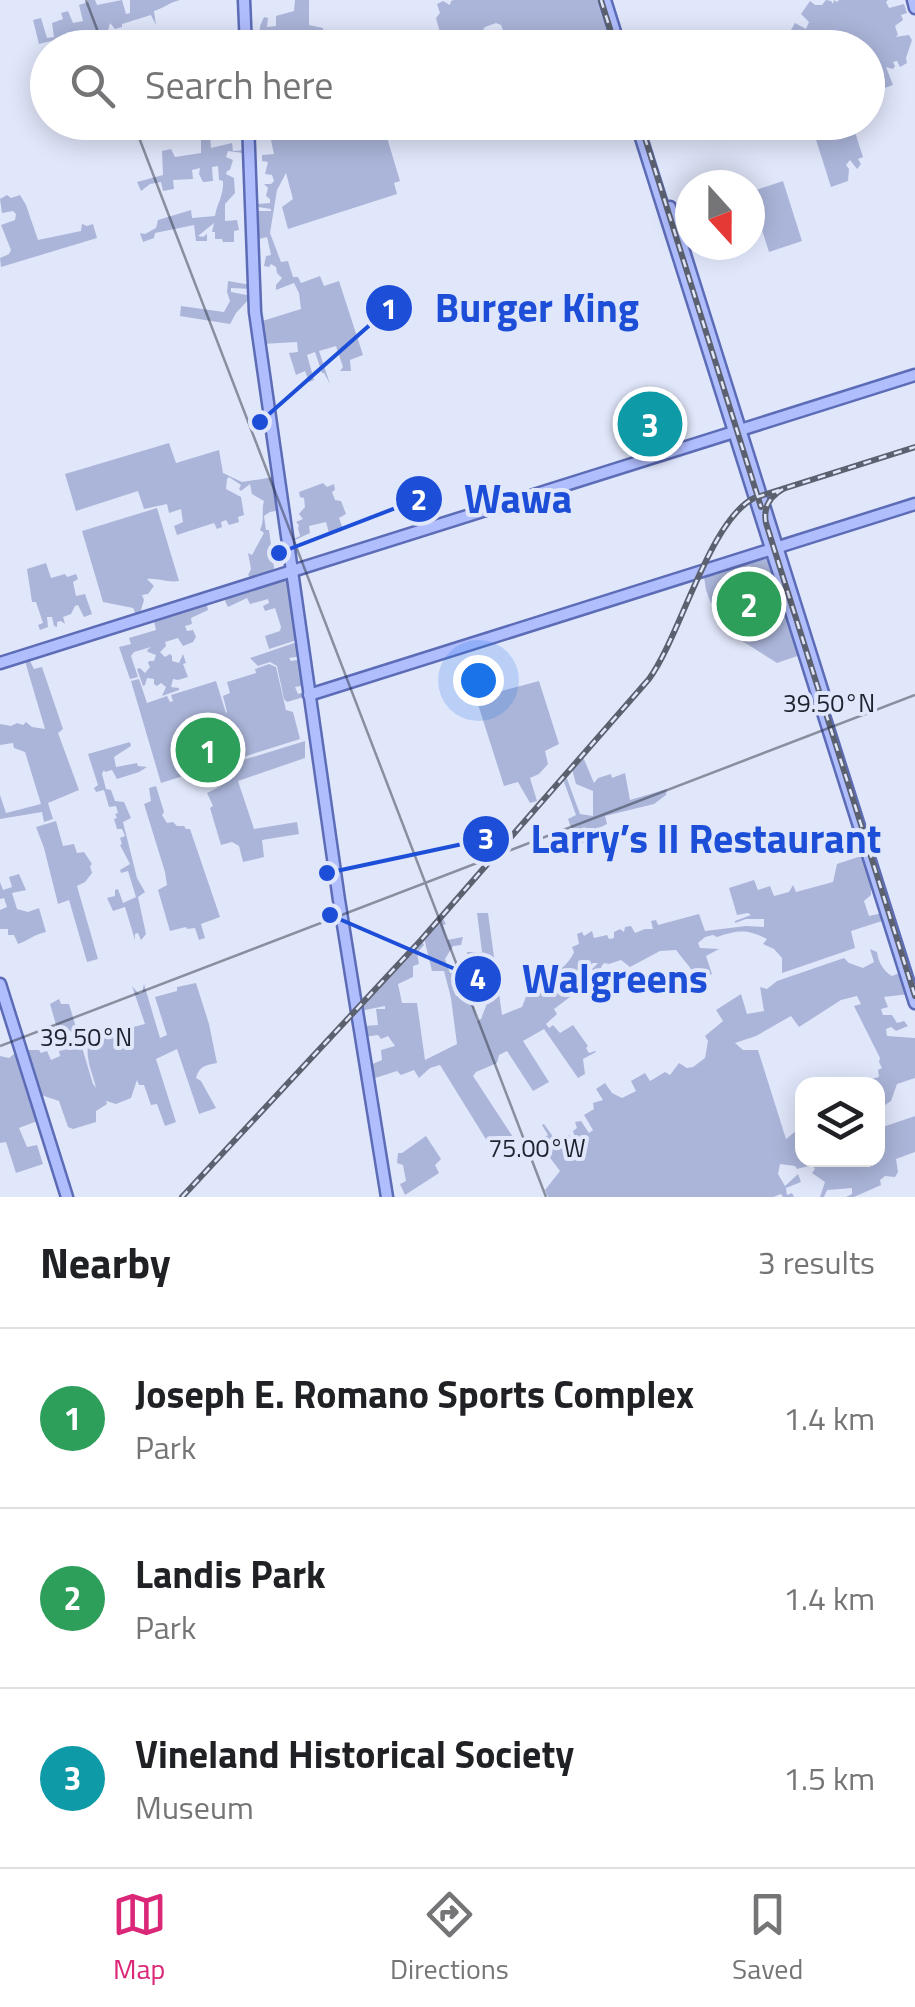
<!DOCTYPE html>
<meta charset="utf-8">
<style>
:root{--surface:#fff;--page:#f2f2f2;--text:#202124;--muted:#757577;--line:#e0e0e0;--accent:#db2777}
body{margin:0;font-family:"Titillium Web",sans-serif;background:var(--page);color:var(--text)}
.controls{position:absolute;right:30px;bottom:30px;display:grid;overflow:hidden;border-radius:20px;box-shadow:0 5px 25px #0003}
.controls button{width:90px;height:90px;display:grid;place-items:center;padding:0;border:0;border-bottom:2px solid var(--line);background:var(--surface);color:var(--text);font:50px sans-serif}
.compass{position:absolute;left:675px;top:170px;width:90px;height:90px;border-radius:50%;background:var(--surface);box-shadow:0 5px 25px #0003;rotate:159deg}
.you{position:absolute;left:478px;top:680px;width:35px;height:35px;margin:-25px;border:8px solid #fff;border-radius:50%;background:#1a73e8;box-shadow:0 0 0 15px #1a73e833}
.badge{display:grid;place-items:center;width:65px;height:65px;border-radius:50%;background:var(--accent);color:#fff;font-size:32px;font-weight:700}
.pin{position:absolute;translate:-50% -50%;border:5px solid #fff;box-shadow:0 2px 10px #0006}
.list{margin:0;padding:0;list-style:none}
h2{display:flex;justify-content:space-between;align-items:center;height:130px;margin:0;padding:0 40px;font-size:42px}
h2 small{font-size:32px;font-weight:400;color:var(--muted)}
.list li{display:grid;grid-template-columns:65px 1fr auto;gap:30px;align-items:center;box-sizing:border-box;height:180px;padding:0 40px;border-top:2px solid var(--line)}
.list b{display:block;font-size:38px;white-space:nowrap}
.list p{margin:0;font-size:32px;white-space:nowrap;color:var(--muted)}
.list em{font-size:32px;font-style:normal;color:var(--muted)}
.icon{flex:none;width:55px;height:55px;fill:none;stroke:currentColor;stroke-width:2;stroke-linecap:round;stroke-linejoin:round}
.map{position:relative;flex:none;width:915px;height:1197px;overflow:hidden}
.search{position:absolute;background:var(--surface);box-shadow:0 5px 25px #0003;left:30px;right:30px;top:30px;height:110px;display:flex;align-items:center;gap:25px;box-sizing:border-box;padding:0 35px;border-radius:55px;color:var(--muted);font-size:38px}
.sheet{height:670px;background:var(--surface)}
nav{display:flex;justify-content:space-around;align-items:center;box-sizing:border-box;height:140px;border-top:2px solid var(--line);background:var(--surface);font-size:28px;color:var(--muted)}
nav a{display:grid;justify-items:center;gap:5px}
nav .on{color:var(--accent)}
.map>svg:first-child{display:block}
.green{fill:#abb5d9;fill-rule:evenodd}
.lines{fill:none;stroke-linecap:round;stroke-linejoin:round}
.major-casing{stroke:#5c6cb6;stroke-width:15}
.major{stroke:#b1befe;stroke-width:10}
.rail-casing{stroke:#5c6170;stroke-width:6}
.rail{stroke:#e1e7fb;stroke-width:2.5;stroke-dasharray:8;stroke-linecap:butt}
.ticks{fill:none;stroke:#1f232f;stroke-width:2.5;stroke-opacity:0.45}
.ticks-label{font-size:25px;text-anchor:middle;fill:#1f232f;stroke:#e1e7fb;stroke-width:8;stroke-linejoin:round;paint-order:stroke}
.leader{fill:none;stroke:#1d4ed8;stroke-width:4}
.callout-dot{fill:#1d4ed8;stroke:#e1e7fb;stroke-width:4}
.mark-label{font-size:30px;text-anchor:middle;font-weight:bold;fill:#fff}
.callout-label{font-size:40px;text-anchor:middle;font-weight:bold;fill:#1d4ed8;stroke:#e1e7fb;stroke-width:8;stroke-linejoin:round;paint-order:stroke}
</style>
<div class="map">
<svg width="915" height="1197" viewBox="0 0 915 1197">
<rect width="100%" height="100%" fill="#e1e7fb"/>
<g class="green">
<path d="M88,0h7l2,5 25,-5 4,14 4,-1v-13h50c-10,2 -16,8 -26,11l2,14 -5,-10 -29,9v3l-7,2 -5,-6 -2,8 -18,6 -4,-5 -47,12 -6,-24 8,-2 6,20 7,-1 -2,-14 11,-4 -2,-6 7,-2 5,12 10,-2 -4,-16 9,-3z"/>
<path d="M295,0h14v25l14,3v19h-57l-2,-4 -5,-1 1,-16 4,-9 4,1 -1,9 9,-1v-10l18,-5z"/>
<path d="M454,0h143l15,47h-103l-8,-22 -5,-2 -11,4 -7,10 3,3 6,-1 2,8h-45l-8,-29 4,-5 -3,-9 6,-3 7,4 1,-4z"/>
<path d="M826,0l5,1 2,3 1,-4 3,2 2,-2h49l-2,2 3,6 15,-4 3,9 -6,2 2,5 -8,6 3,9 -3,2 14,-2 3,5 -6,18 1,5 -7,4 -3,-6 -4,1 2,4 -2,3 -7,-2 7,18 -17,6 -6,-17h-2v-26l-60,-1 -20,-12 7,-12 11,6 3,-7 -8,-8 9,-13 5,4h7z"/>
<path d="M359,122l1,8 9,-3v-4h24l-1,4 -7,4 15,50 -6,2 3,11 -109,35 -6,-22 11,-8 -7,-26 -9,17 -7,43 11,29 7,-1 5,16h5l3,6 19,-7 4,10 15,-5 24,74 -13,5 1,11h-11l3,-4 -7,-21 -17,5 11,33 -6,-11h-2l-7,-21 -8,3 7,25 -5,2 -4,-11 -9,4 -7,-22 9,-1 -1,-10 -35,2 -3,-22 42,-13 -2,-16 -5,-10 -18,7v-5l6,-7 -5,-5 -1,-6 -5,-3 -2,3 -5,-1 2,-10 5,-1 -4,-18 -12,3 -1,-29h17v-2l-13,-2 -1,-3 13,-1v-4l-4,-3 2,-8 -4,-4h7l3,-3 -2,-6 -7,-1 3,-12 -6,-1v-6l12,-1 -3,-14 20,-1v-12l25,-1v-3z"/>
<path d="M813,123h39l11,34 -5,2 3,5 -4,5 -7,-9 -4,5 3,4 -1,12 -17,6 -19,-60z"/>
<path d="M210,136l1,12 21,-5 1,8 13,-1 -1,9 -2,-6 -15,-2 -2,6 7,3 -3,10 -3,1 -1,3 8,4 1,15 -10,11v17l12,-1 2,10 -5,1v11h-11l-1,-3h-7v-7h-3l2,-9 -16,13 5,1 4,-3v7h-11l-2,-16 -39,8 -1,5 -11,4 -3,-9 5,1 11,-6 2,-8 33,-10 1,8 23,-2c2,-13 9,-21 8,-35l-4,-1 -1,-14 -6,1 1,14 -10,1 -4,-8 1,-6 -8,2 1,9 -20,1 1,9 -11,2 -2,-9 -11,2 -9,7 -4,-9 26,-7 -1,-24 9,-2 4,8 26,-4v-15z"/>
<path d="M783,181l19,60 -33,11 -19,-60z"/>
<path d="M7,195l4,3 9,-3 6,10 12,35 43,-9 1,-7 5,2 6,-2 4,14 -96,29 -1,-9 9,-4 2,-4 -10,-25 14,-5 1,-6 -3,-3 -11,2 -2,-14z"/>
<path d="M228,281l23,4v4l-20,-1v4l21,4 -16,17 -6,11 -50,-8 1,-10 43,6 6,-11 -3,-9z"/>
<path d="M169,443l7,20 43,-13 4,23 19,9 32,-5 7,33 -11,2 -6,4 2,14h3l6,44 -21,7 -6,-6 3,-6 -3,-16 4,2 12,-22 -4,-3c5,-11 1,-19 4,-29l-12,-7 -2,-10 -9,7 -2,-2 2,-4 -12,-8 -2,2 -1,10 15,8 3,18 -6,2 1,5 -10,3 -3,-5 -5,2 1,5 -5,2 -3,-6 -37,12 -3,-9 9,-4 -2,-13 -12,4 -2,-9 -23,5 -6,-18 -62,20 -11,-37z"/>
<path d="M323,483l4,4 7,-3 1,6 -3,2 3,8 6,1 5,13 -7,4 4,11 -14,4 -3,-11 -17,4 1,7 -17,8 -2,-1 9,-4 -2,-8 1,-3 -3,-3 7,-3 -4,-5 6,-7 -1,-9 -4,-1 -1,-5z"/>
<path d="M157,508l22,73c-12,2 -20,-3 -32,-2l7,7 -6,8 -6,1 2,5 -3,10 1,5 -5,2 -4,-9 -30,-6 -21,-71z"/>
<path d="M771,550l32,104 -26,9 -57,-36 -14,-37 -3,-19z"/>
<path d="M46,563l5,15 14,-4 2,3 9,-3 2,5 -5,3 3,14 9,-2 7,20 -8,3 -6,-12 -3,1 -4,8 -8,3 2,7 -4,-3 -4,1v5l-3,-1 -2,-9h-5l1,10 -8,3 -2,-5 5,-2 -7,-21h-4l-5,-33z"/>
<path d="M288,575l12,64 -31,10 -4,-13 15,-5 1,-4 -6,-19 -10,3 -2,-5 6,-3 -1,-4 -18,5 -3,-6 -19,9 -3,-6 6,-9z"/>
<path d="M206,601l2,9 -17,8 1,6 -7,2 2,5 6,-1 3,7 -3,5 -10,4 -5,-8 -13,4 1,4 -6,6 5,5 5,-3 2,2v5l7,2 4,-9 3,9 -3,1 5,13 -10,3 -5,-1 -2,8 8,1v2l-17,6 4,-9 -5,-4 -4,3 -3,-2v-5l-7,-1 -2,7 -2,1 -6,-17 3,-1 5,5 5,-6 -2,-4 1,-2h5l2,-6 -8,-3 -1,-2 4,-3 -17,5 -3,4 7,21 -8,2 -11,-32 12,-3 -2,-6 27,-8 -3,-13z"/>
<path d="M300,641l2,15 -13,2 2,3 12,-2 3,26 -11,2 3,7 9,-3v5l-20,6 -3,-3 -7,-33 -7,-4 -12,4 -8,-8z"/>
<path d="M25,661h5l4,8 8,-2 21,62 -5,4 21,57 -31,13 5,16 -9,3 -2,-10 -42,7v-24l6,18 35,-9 -16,-52 -11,-4 -1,-5 -13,2v-21l11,2 6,-3 6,2 3,-3 6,5 13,2z"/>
<path d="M269,664l7,3 10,43 7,2 7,27 -139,44 -30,-102 8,-2 8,24 20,-7 3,6 3,-1 -2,-6 45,-14 10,32 1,-1 -4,-16 7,-3 -3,-11 29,-9 -1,-4z"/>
<path d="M539,681l20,63 -14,7 3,13 -9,10 -9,4 7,23 -7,2 -12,-21 -14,4 -28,-88z"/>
<path d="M305,741v17l-67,23 16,48 43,-7 2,12 -37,6 2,17 -21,5 -4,-16 -7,-4 -11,3 -11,-37 3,-2 -6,-13 14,-7 -4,-18z"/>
<path d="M130,742l1,4 -17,11 2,10 21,-4 1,3 9,1 -8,5 -22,7 -5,-9 -7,2 -1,-2 -2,4 4,15 5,1 4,11 9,1 7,16 -8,4 14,56 8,14 -7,5 8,37 -5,6 -3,-7 -3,1v6l-10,-33 -12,4 -6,-13 8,-2v-6l3,-1 5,14 13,-6 -8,-26 -7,2 -1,-3 10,-6 -10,-19 2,-1 -2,-6 5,-2 -3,-7h-5l-3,-10 3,-1 -2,-4 3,-1 -2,-7 -7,1 -5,-17 -8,2 -2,-4 4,-3 -10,-31z"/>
<path d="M583,757l11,26 4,-5 13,-4 1,4 13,-5 5,27 37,-11 -1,6 -12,9 -49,12 2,8 -8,4 3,8 -25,9 -9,-26 8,-4 -13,-36 3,-3 14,38 13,2v-25l-17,-7 -4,-15z"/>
<path d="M156,786l8,26 -2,3 5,8 6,-1 4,4h7l2,3h4l30,88 -19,7 4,14 -6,2 -4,-12 -8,1 -1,-2 -16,4 -12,-41 9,-5 -2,-13 -21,-68 7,-3 -2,-13z"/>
<path d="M56,821l7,25 11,-2 3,9 7,-1 8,12 -2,2 2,7 -7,9 -8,4 21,73 -11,3 -18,-62 -11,4 -14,-56 -8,-21z"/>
<path d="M864,855l11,34 -4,1v5l-7,6 5,15 14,-3 2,7 -34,11 4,17 -73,25v-15l-8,-9 -11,-5 4,-5c-21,-10 -28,-9 -50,-2l-4,-2 -8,2 -7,6 2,5 19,1 -13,7 6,18 -13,5 -23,-29 -16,1 -30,16 -9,-7 -12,4 -5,-1 -3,4 4,6 -7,5 -6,-9 6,-6h-5l-15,10 2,2 8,-6 8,10 -12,5 -3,6 -5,3 -5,-10 -3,1 6,10 -20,15 3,5 -11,10 3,4 4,-3 7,8 13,-8 15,21 -2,2 3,5 6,-2 1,1 -13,7 2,15 -7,4 -34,-49 -21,12 26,41 -16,9 -26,-40 -8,4 -2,8 -21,9 -3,4 40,61 -5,4 -4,-5h-7l-10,5 -47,-76 -10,3 -11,10 -5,-8 -13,5 -4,-4 -25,8 -2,-14 12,-5 -1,-10 14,-4 -7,-10 -7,3 -3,-4 -14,2 -1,-11 15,-1 -2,-16h9v-3l-25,5 -1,-3 63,-67 2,4 -7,8 2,11 -6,2v11l-15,7 4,19h15l8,57 32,-16 -6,-46 -7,-27h-12l-8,-33 18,-21 4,7 -3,1 4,15 16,-3 -2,8 -8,1 -8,13 5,14 11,-1 -1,13 -7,4 3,7h15l6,25 4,-2 8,-21 -4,-29 -4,-2 -1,-5h-12l-1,-10h15l-5,-39h11l14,102 20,-8 9,-23c15,-4 37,-16 43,-32l-2,-5 7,-3 -2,-10 5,-2 2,4 8,-5 2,7 13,-3 2,4 5,-1v-6l6,-3 4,3 1,-5 6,-1 4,7 10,-4h8l-2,-8 5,-1 2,5 41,-11 6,17 41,-5 18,1v-8h-18l-11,4v-2l16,-6 -3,-2 -11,2 -8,-27 25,-8 4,10 12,-4 4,10 15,-4 4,-7 3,7 37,-10 4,-18z"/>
<path d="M19,874l7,16 -14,3 5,16 11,3 11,-4 7,24c-11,2 -17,8 -28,12l-4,-9h-6v-6h-8v-19l7,-3 -3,-9 -4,1v-17l3,8 9,-3 -3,-10z"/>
<path d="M870,949l7,3c1,9 6,19 15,24l10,-4 7,22 -25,3 4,10 -7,2 2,6h9l5,8 7,-2 4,5 -12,5 -5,-4 -5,2 1,7 28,2v40l-18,6 -6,17 -9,6 -2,21 35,-12v36l-19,7 2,13 -3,5 -10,-1 -5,4 1,5 -27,12h-8l6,-3v-6l-25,2 -3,7h-4l5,-15 -13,-9 3,-4 -3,-4 -15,4 -2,-3 -15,-2 -2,10 7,12 13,-12 3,8 -15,6 1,7 5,-2 2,4h-11l-2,-3 -8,3h-225l-3,-7 15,-19 -22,-29 10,-7 -6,-10 2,-1 15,21 5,-3 6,11 -1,5 5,2 4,-6 -7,-3 -7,-13 5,-3 3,3h3l-2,-7 4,-3 -2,-6 6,-1 8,12 4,-3 -9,-15 10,-6 -1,-6 10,-3 -7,-11 9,-6 7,10 10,5 14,-7 -5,-10 14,-8 5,8 15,-9 5,3 9,-12 8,5 6,-1 12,-9 3,-17 -3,-5 18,-15 -7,-11 25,-16 6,20 17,-3 -4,-24 7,2 10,-8 67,-23 5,5 14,5 11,-6zM857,996l4,8 -7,2 26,52 -1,4 3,6 -4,2 1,7 -27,7h26v76h-76v-38l-1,5 -15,12 -28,-89h-15l-8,-7 21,-7 35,-20 8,11 42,-27z"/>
<path d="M196,983l13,41 8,39c-11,2 -18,3 -21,15l5,3 15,27 -17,6 -22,-65 -21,10 20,63 -11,4 -8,-22 -6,1 -7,-20h-5l-2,-5 -6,18 -15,6 -10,-3 1,3 -11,7v11l-23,7 -5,-2 -9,-26 -21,-7 -14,-44h15l2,3 6,-2 4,9 9,-4 -1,-5 18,-4 -5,-15 -8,-5 -7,1 -7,-24 9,-5 2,5h8l24,80 3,4c-3,-16 -20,-47 5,-54 10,-3 17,2 24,8l-3,-12 23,-6 -13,-38 6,7h4l2,-9 16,54 7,-3 -12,-38 22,-6v-4z"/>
<path d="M18,1051l22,69 -21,8 8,19 10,-2 6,19 -27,9 -10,-31 -6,1v-87l9,2z"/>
<path d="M426,1136l15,23 -6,6 4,8 -34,22 -5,-11 6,-3 -3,-16 -6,-2 1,-10h4z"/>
</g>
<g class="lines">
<g class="major-casing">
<g id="major">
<path d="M244,0l2,48"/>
<path d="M605,0l15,48"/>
<path d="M913,0l2,8"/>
<path d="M248,122l7,190 84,588 48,297"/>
<path d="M636,122l279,881"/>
<path d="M670,207l154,489"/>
<path d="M0,663l915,-288"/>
<path d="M309,695l606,-191"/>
<path d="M0,984l67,213"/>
</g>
</g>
<use href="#major" class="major"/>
<g class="rail-casing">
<g id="rail">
<path d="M601,0l15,48"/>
<path d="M640,122l121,385"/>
<path d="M783,489c-14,8 -20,19 -17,34l149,473"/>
<path d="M182,1197l239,-257 228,-261c32,-44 60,-158 105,-181l161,-51"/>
</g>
</g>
<use href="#rail" class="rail"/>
</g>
<path class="ticks" d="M86,0l18,48M133,122l413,1075M0,1046l915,-351"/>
<g class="ticks-label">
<text x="829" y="712">39.50°N</text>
<text x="86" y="1046">39.50°N</text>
<text x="537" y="1157">75.00°W</text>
</g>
<path class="leader" d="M260 422L389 308M279 553L419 499M327 873L486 839M330 915L478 979"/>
<g class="callout-dot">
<circle cx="260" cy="422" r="10"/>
<circle cx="279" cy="553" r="10"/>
<circle cx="327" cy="873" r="10"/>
<circle cx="330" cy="915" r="10"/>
<circle cx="389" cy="308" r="25"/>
<circle cx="419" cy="499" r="25"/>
<circle cx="486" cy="839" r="25"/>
<circle cx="478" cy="979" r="25"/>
</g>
<g class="mark-label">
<text x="389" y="319">1</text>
<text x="419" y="510">2</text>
<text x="486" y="849">3</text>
<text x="478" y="989">4</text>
</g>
<g class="callout-label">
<text x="537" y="322">Burger King</text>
<text x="518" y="513">Wawa</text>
<text x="706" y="853">Larry’s II Restaurant</text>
<text x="615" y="993">Walgreens</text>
</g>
</svg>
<div class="controls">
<button><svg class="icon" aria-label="layers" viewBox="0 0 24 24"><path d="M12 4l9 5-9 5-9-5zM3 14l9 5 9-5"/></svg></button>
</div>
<svg class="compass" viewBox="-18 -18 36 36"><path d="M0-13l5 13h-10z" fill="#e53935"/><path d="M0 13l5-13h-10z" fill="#757577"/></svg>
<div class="you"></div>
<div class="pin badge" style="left:208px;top:750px;background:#2e9e5b">1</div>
<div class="pin badge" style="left:749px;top:604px;background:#2e9e5b">2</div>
<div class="pin badge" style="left:650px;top:424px;background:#0f9aa8">3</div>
<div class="search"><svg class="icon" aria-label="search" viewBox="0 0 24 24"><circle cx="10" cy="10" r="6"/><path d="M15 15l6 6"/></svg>Search here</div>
</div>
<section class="sheet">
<h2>Nearby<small>3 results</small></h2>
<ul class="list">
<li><span class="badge" style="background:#2e9e5b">1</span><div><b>Joseph E. Romano Sports Complex</b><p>Park</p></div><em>1.4 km</em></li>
<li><span class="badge" style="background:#2e9e5b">2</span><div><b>Landis Park</b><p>Park</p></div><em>1.4 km</em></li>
<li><span class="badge" style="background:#0f9aa8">3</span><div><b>Vineland Historical Society</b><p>Museum</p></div><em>1.5 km</em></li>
</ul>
</section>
<nav>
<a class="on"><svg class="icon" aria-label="map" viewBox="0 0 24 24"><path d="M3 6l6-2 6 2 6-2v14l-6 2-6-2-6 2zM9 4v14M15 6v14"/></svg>Map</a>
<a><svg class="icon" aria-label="directions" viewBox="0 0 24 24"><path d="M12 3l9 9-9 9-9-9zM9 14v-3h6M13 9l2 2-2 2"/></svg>Directions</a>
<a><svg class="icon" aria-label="saved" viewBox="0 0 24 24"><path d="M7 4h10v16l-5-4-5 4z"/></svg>Saved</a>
</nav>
